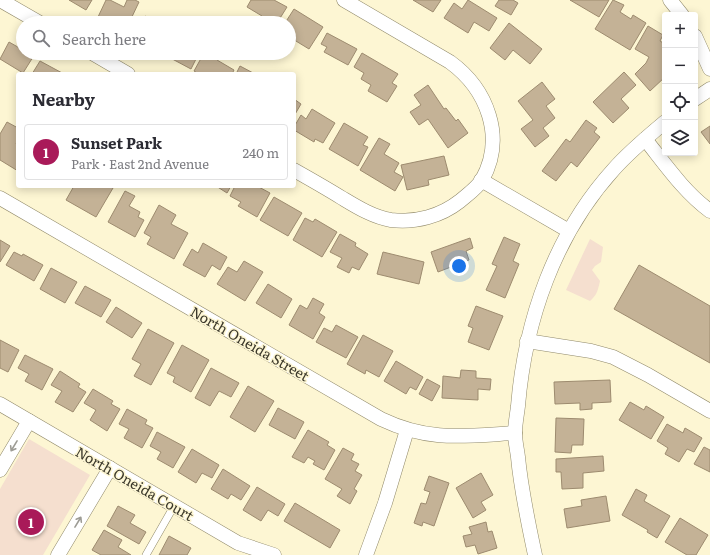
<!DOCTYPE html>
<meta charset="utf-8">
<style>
:root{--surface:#fff;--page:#f2f2f3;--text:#2b2b33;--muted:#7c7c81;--line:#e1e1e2;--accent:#a91a59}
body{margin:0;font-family:Literata,serif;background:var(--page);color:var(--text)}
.controls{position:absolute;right:12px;top:12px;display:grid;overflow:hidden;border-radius:4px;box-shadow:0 2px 10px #0003}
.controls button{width:36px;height:36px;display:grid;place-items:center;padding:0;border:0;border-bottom:1px solid var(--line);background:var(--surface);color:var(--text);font:20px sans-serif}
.you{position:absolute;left:459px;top:266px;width:14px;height:14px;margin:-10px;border:3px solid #fff;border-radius:50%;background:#1a73e8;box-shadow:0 0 0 6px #1a73e833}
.badge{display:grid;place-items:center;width:26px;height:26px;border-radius:50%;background:var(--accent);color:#fff;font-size:13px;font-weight:700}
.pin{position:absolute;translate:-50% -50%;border:2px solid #fff;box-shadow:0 1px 4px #0006}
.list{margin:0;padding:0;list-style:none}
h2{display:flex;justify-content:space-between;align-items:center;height:52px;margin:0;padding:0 16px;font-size:17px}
h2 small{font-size:13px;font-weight:400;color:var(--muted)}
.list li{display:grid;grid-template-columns:26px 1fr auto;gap:12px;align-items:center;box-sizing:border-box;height:56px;margin:0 8px 8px;padding:0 8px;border:1px solid var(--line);border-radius:4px}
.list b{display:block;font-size:15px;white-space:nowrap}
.list p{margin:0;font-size:13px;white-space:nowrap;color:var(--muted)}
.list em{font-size:13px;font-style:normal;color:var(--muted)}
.icon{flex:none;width:22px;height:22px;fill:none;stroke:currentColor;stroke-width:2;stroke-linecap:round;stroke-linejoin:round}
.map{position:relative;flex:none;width:710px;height:555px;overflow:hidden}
.search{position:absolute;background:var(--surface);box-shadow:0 2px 10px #0003;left:16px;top:16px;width:280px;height:44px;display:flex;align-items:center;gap:10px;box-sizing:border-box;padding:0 14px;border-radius:22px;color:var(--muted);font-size:15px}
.panel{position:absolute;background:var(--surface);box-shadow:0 2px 10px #0003;left:16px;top:72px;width:280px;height:116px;border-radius:4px}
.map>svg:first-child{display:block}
.green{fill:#f5dfcf}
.building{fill:#c4b296;stroke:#9d8b6f}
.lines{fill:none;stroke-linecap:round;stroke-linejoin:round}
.lane-casing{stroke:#90896a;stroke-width:8}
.street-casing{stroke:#90896a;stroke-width:15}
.lane{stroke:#fff;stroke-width:7}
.street{stroke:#fff;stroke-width:14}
.oneway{stroke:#9d9c95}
.labels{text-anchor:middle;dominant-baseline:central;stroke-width:3;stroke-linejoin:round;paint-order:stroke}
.street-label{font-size:14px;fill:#3b382b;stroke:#fdf6d3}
</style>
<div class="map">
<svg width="710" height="555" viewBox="0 0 710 555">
<rect width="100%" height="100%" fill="#fdf6d3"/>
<g class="green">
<path d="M590,239l13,8 -2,15 -6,4 -3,4 8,11c-2,9 -3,14 -10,20l-24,-11z"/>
<path d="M29,439l61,36 -47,80h-43v-66z"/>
</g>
<g class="building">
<path d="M69,0h23l-6,10z"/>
<path d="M106,0h4l14,7 3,-7h8l4,2 -9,19 -1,-1 -1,3h-18l-12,-6z"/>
<path d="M251,0h23l13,7 -10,16h-18l3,-7 -15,-9z"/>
<path d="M413,0h28l-8,12z"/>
<path d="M468,0l29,18 -8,13 -15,-9 -6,11 -24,-15 10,-15 8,6z"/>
<path d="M499,0h14l5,3 -7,12 -16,-9z"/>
<path d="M570,0h39l-10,17z"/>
<path d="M613,0l11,5 -4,7 11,7 2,-4 13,8 -16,27 -35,-21z"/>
<path d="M294,9l29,18 -14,22 -18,-11 2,-5 -4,-2v-8h-4z"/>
<path d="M145,16l12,7h-15z"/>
<path d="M509,23l33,26 -12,15 -17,-14 -8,10 -15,-12z"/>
<path d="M648,26l15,9 -3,6 5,3v33l-15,14 -15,-17 11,-11 3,-6 -14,-8z"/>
<path d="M327,33l30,16 -9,16 -24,-13 3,-5 -6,-3z"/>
<path d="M9,42l14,8v3h4l6,4 -10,16 -23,-14z"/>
<path d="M161,53h38l-8,16z"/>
<path d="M204,53h17l-4,7 17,10 -2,4h-33l-5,-3z"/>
<path d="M362,53l36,21 -6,9 5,3 -10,16 -19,-11 3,-6 -10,-6 3,-6 -10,-6z"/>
<path d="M40,61l24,13h-32z"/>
<path d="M240,66l15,8h-19z"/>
<path d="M624,72l12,13 -15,14 8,9 -16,15 -20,-21z"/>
<path d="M542,82l13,17 -9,7 9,12 -12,10 6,8 -14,11 -14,-18 12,-9 -15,-19z"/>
<path d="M428,85l16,24 2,-1 10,13 2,-2 10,14 -20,15 -20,-29 -9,6 -9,-13 11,-7 -7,-10z"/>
<path d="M294,99l7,5 -7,12z"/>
<path d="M312,109l23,14 -12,20 -8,-4 -1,3 -20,-12v-3l7,-12 5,4z"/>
<path d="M586,120l11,8 -3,4 6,5 -23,30 -6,-5 -15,19 -14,-10 24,-32 4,3z"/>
<path d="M7,122l11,6v12l-2,4 2,1v26l-18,-11v-26z"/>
<path d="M344,123l24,14 -5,8 5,2 -10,19 -29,-17z"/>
<path d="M710,126v18l-9,-12z"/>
<path d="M379,138l11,6 -6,10 15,9 -5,9 9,5 -8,14 -35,-21z"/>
<path d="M444,156l5,19 -21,5 1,5 -22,5 -6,-25z"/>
<path d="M74,186h35l4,2 -17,29 -30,-17z"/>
<path d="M216,186h15l-4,7z"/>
<path d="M235,186h22l13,7 -13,24 -19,-11 3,-4 -11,-6z"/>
<path d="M125,191l10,5 -6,10 11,6 -2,5 6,3 -9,17 -27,-15z"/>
<path d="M274,197l28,16 -14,23 -28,-16z"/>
<path d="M159,205l17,10 -5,9 17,9 -14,26 -27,-15 4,-7 -7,-4z"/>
<path d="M305,218l8,4 2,-3 22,13 -15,25 -29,-17z"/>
<path d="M340,234l16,9 -1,3 13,8 -9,16 -7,-3 -3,6 -12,-6 5,-9 -12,-6z"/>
<path d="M504,237l16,7 -7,17 6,3 -14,34 -19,-8 11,-24 -5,-2z"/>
<path d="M470,238l3,10 -7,3 3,9 -31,12 -7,-20z"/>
<path d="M0,240l10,6 -10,16z"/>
<path d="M203,243l24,14 -7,13 -8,-5 -7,12 -22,-12 9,-16 6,4z"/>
<path d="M14,252l8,4 1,-2 20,11 -9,16 -28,-16z"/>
<path d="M383,252l41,10 -5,22 -42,-10z"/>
<path d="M244,261l19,11 -18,29 -28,-17 11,-17 9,5z"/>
<path d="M639,265l71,41v57l-96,-54z"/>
<path d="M51,268l26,14 -12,21 -25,-14z"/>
<path d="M268,284l24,15 -11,19 -25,-15z"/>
<path d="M85,286l26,14 -10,17 -26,-14z"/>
<path d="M313,298l11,6 -5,9 6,4 -12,22 -24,-14 11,-20 7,4z"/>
<path d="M476,306l27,10 -14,34 -21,-8 5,-14 -5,-2z"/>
<path d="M116,307l26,16 -10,15 -26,-16z"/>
<path d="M336,325l22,12 -12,21 -30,-16 8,-14 8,4z"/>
<path d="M148,329l26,14 -23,42 -17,-9 7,-12 -9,-5z"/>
<path d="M363,335l30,16 -14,26 -13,-7 -1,4 -18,-10z"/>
<path d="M0,340l19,10 -11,22 -8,-4z"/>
<path d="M182,345l27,15 -18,32 -18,-10 2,-5 -8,-4z"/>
<path d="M25,355l28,14 -11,21 -17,-9 4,-7 -11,-6z"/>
<path d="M396,361l27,16 -7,13 -6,-3 -4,7 -22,-13z"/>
<path d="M211,368l28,15 -8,14 -12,-6 -9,15 -15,-8z"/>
<path d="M461,370l15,1v7l15,1 -1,11 -12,-1v11l-36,-2 1,-22 17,2z"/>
<path d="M60,371l20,13 -2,3 8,5 -13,20 -18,-10 7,-11 -11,-6z"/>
<path d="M427,379l13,7 -8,15 -13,-7z"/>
<path d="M610,380l1,22 -19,1v6l-12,1v-7l-25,1 -1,-22z"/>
<path d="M248,386l26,15 -19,31 -25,-15z"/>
<path d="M93,389l20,12 -2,3 9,5 -13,22 -17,-11 6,-10 -12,-7z"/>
<path d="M630,402l14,8 2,-4 18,11 -13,22 -32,-19z"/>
<path d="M278,408l26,14 -9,17 -26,-14z"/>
<path d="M127,409l20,11 -2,4 8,4 -11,20 -18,-10 5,-9 -10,-5z"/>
<path d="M556,418l28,1 -1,26h-11l-1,8 -16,-1z"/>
<path d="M667,424l16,9 2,-5 17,10 -8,14 -7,-3 -8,13 -14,-8 3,-6 -11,-7z"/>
<path d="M308,430l21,12 -2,3 8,5 -11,20 -11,-6 2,-3 -7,-4 -4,6 -12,-6z"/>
<path d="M157,432l28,15 -12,21 -16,-9 4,-7 -11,-6z"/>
<path d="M704,447l6,3v22l-16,-8z"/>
<path d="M343,448l11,6 -3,6 8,4 -4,7 7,4 -8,14 3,2 -7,13 -13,-8 5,-7 -17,-10z"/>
<path d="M192,449l27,16 -7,13 -10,-5 -6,10 -18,-11z"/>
<path d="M603,456l1,15 -21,2v15l-21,1 -1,-17h-5v-13z"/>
<path d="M223,469l27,17 -9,14 -10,-6 -3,5 -17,-10z"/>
<path d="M481,473l12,22 -12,7 5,8 -13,8 -17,-30z"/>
<path d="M429,476l20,7 -15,43 -11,-4 -1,4 -8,-3 7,-20 5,1 4,-12 -6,-2z"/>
<path d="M257,487l28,17 -7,12 -10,-6 -7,11 -18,-11z"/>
<path d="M636,489l11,6 -3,6 26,15 -13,22 -10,-6 1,-2 -26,-15z"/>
<path d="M606,496l4,25 -43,7 -3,-19 18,-3 -1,-6z"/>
<path d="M295,503l45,27 -10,18 -46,-27z"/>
<path d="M118,506l17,9 -5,8 16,9 -7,12 -32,-18z"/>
<path d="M680,518l28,17 -12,20h-9l-22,-13z"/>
<path d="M486,522l2,10 4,-1 5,17 -19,6 -3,-9 -9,2 -3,-11 9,-2 -3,-7z"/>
<path d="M104,530l18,10 -4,7 13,8h-30l-9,-5z"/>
<path d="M169,536l22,12 -4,7h-28z"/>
</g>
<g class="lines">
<g class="lane-casing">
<path id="lane" d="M146,555l28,-49"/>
</g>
<g class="street-casing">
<g id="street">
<path d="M0,0l40,23"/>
<path d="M670,0l12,15"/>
<path d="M695,36l15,33"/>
<path d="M92,53l36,21"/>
<path d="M695,99l15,-10"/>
<path d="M645,139c20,25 39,53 65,72"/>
<path d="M294,170c16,9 32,18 48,28 15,9 31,19 49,22 25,3 50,-4 69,-19 7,-6 17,-13 22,-21 24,-43 5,-91 -32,-118l-106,-62"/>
<path d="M481,180l88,51"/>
<path d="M0,198l381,221c48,23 83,17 134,14"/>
<path d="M527,341l64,10 22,6 35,18 62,36"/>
<path d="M0,404l238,139 36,12"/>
<path d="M0,470l29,-49"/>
<path d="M58,555l52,-87"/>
<path d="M366,555l19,-52 22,-73"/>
<path d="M535,555c-7,-33 -14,-65 -17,-98 -1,-8 -3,-16 -3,-24 0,-9 2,-18 3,-27 7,-86 37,-172 96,-237 15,-17 33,-32 51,-47"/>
</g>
</g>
<use href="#lane" class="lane"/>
<use href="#street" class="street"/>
</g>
<defs><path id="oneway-shaft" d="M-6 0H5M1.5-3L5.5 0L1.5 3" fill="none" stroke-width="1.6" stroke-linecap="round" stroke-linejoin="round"/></defs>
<g class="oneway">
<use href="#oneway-shaft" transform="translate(14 446) rotate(121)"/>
<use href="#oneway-shaft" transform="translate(78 522) rotate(-59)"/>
</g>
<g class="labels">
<g class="street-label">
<text transform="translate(250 343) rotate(30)">North Oneida Street</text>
<text transform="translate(135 483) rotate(30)">North Oneida Court</text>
</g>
</g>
</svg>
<div class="controls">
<button>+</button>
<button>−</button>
<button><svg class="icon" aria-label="locate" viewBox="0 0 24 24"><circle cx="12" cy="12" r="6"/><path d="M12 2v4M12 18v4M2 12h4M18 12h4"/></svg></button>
<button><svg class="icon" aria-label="layers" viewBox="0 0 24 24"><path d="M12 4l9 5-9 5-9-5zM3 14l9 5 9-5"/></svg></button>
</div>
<div class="you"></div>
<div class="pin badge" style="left:31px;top:522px">1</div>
<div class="search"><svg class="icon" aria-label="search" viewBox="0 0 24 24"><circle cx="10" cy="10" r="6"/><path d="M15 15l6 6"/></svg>Search here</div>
<section class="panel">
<h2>Nearby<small></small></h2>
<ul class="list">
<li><span class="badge">1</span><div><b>Sunset Park</b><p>Park · East 2nd Avenue</p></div><em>240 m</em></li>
</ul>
</section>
</div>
